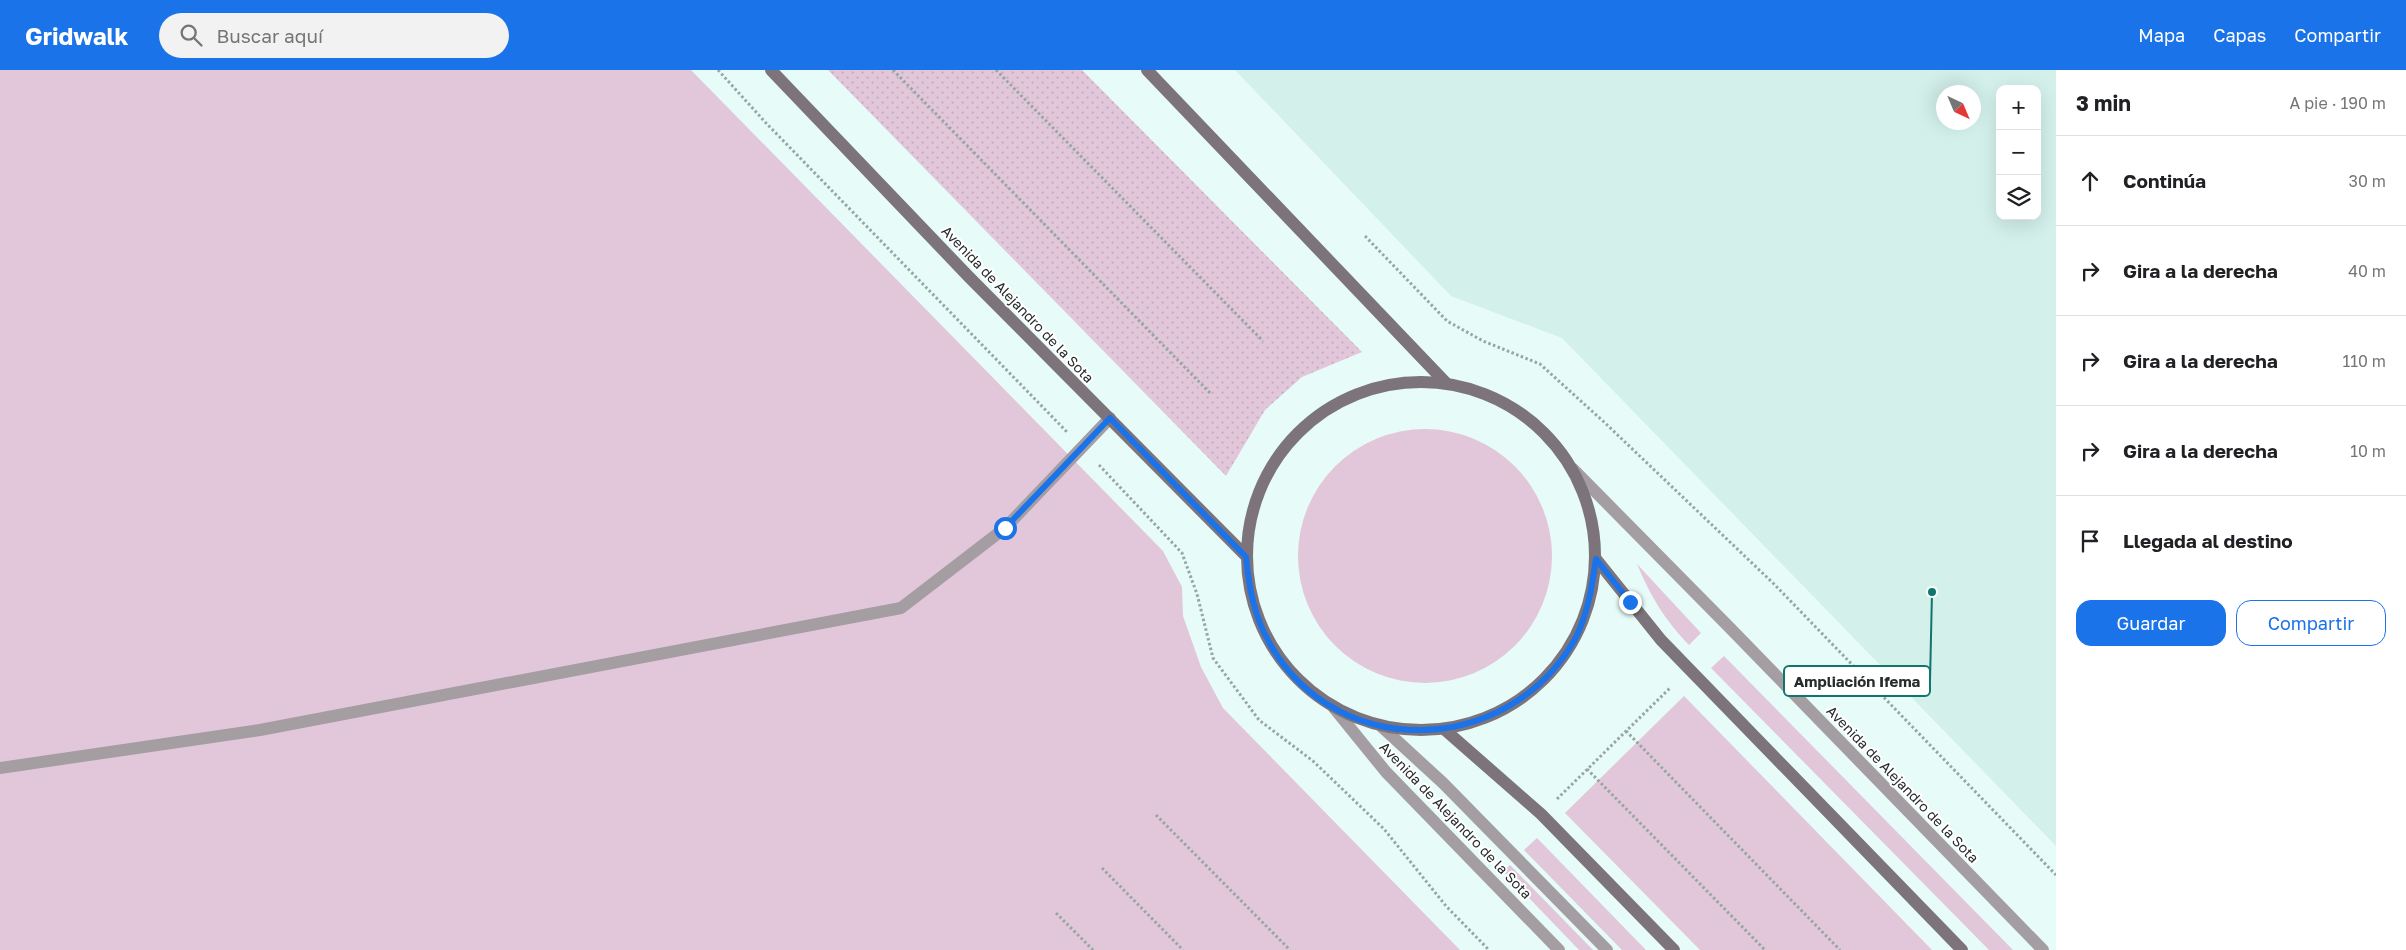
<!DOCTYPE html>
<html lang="es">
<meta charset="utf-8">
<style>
:root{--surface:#fff;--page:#f2f2f2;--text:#202124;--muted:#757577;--line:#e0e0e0;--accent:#1a73e8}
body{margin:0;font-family:"Golos Text",sans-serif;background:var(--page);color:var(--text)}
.controls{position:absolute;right:15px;top:15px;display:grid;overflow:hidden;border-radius:10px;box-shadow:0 5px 20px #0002}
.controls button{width:45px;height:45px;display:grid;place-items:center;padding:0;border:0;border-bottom:1px solid var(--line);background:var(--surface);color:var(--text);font:25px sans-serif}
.compass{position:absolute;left:1936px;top:15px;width:45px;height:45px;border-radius:50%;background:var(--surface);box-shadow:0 5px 20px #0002;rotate:136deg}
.stop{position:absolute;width:15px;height:15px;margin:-11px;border:4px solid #1a73e8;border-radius:50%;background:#fff}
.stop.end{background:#1a73e8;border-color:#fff;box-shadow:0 1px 5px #0008}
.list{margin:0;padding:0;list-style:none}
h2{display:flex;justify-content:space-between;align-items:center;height:65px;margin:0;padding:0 20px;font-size:21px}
h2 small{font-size:16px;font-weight:400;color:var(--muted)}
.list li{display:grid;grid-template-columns:32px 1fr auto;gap:15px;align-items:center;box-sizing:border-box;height:90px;padding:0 20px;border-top:1px solid var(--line)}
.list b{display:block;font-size:19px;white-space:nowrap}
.list em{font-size:16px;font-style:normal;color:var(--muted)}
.actions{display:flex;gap:10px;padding:15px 20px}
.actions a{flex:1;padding:11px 0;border:1px solid var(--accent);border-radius:15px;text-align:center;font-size:18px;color:var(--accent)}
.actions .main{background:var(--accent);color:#fff}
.icon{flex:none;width:28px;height:28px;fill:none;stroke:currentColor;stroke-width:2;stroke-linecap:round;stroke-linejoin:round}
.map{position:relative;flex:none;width:2056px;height:880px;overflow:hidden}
header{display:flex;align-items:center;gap:30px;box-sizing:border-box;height:70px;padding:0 25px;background:var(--accent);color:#fff}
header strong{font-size:24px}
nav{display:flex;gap:28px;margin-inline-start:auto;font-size:18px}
.search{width:350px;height:45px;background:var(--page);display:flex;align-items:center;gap:12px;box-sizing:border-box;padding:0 18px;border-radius:28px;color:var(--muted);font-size:19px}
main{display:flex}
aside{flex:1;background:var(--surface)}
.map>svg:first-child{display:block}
.built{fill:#d3f0eb;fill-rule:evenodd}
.grass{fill:url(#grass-dots)}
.garden{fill:#e2c7db}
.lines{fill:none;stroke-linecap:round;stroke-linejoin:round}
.path{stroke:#97a6a4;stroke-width:3;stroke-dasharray:2.5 2.5;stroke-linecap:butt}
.lane{stroke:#a49ea3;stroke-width:12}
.street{stroke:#a49ea3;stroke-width:12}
.secondary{stroke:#7d747b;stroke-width:12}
.route{stroke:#1a73e8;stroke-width:6}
.labels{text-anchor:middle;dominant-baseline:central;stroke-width:4;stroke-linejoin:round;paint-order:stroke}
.street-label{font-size:14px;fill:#262d2c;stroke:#fff}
.leader{fill:none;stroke:#0f766e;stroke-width:2}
.callout-dot{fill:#0f766e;stroke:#fff;stroke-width:2}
.callout{fill:#fff;stroke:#0f766e;stroke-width:2}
.callout-label{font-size:15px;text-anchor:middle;font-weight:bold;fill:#262d2c}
</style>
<header>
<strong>Gridwalk</strong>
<div class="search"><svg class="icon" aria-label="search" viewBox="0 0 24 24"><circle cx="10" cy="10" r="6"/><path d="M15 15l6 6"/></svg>Buscar aquí</div>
<nav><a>Mapa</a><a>Capas</a><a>Compartir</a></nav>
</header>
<main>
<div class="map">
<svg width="2056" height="880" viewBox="0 0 2056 880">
<defs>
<pattern id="grass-dots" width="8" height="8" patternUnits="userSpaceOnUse" patternTransform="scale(1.25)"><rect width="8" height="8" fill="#e2c7db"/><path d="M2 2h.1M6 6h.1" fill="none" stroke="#c2abbc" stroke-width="1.8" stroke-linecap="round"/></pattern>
</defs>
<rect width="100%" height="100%" fill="#e7fbf8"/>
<path class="built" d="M1235,0h821v776l-494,-508 -111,-42zM2000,19h37v127h-37zM1944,22h30v30h-30z"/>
<path class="grass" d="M828,0h254l280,282 -60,25 -37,33 -39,66z"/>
<g class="garden">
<path d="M0,0h691l472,481 19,36 1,29 18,51 22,41 237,242h-1460z"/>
<circle cx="1425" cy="486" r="127"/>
<path d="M1637,494l64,69 -12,12c-25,-26 -38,-48 -52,-81z"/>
<path d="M1724,586l289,294h-24l-278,-282z"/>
<path d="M1684,626l248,254h-232l-135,-137z"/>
<path d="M1537,768l109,112h-24l-98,-100z"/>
<path d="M1510,795l83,85h-14l-76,-79z"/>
</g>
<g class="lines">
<g class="path">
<path d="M718,0l48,53 301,309"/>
<path d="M893,0l317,323"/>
<path d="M996,0l267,271"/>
<path d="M1365,166l82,85 36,20 57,23 64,58 170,162 282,291"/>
<path d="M1099,395l83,88 15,41 16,64 46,62 54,41 71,68 62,77 43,44"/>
<path d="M1626,661l214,219"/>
<path d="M1587,699l178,181"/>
<path d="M1557,729l113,-111"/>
<path d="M1156,745l134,135"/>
<path d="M1102,798l81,82"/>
<path d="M1056,843l37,37"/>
</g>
<g class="lane">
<path d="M1382,657l61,56 164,167"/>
<path d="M0,698l260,-38 641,-122 104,-80 105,-110"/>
</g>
<g class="street">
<path d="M1573,399l157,159 313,322"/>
<path d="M1334,638l52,64 173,178"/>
</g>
<g class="secondary">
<path d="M771,0l198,207 278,280"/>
<path d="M1147,0l299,313"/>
<circle cx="1421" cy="486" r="174"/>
<path d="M1596,489l65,81 301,310"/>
<path d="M1444,659l97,85 133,136"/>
</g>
</g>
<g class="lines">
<path class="route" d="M1005,458l105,-110 136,139c3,31 8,59 24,87 68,119 239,112 305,-5 13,-25 17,-53 21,-80l34,43"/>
</g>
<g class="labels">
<g class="street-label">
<text transform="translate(1018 234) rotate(46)">Avenida de Alejandro de la Sota</text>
<text transform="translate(1903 714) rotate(46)">Avenida de Alejandro de la Sota</text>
<text transform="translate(1456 750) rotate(46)">Avenida de Alejandro de la Sota</text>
</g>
</g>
<path class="leader" d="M1932 522L1930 611"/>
<circle class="callout-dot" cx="1932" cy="522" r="5"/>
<rect class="callout" x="1784" y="596" width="146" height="30" rx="5"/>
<g class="callout-label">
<text x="1857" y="617">Ampliación Ifema</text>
</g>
</svg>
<div class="controls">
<button>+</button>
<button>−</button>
<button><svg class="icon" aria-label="layers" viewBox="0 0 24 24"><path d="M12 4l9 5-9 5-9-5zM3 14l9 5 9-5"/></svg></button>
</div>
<svg class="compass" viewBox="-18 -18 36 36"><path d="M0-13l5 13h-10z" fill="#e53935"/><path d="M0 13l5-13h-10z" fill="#757577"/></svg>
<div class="stop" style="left:1005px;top:458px"></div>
<div class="stop end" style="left:1630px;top:532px"></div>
</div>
<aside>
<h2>3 min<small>A pie · 190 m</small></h2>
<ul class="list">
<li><svg class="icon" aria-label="ahead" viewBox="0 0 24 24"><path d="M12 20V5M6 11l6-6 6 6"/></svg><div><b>Continúa</b></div><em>30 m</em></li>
<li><svg class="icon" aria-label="right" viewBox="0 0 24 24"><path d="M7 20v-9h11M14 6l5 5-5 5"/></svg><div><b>Gira a la derecha</b></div><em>40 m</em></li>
<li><svg class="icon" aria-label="right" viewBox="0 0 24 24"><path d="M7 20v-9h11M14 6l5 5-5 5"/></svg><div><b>Gira a la derecha</b></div><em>110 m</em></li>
<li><svg class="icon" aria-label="right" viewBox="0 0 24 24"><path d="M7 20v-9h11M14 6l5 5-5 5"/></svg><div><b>Gira a la derecha</b></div><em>10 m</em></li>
<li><svg class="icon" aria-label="arrive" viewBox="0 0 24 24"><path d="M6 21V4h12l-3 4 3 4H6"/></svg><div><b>Llegada al destino</b></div></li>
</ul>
<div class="actions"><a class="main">Guardar</a><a>Compartir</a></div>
</aside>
</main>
